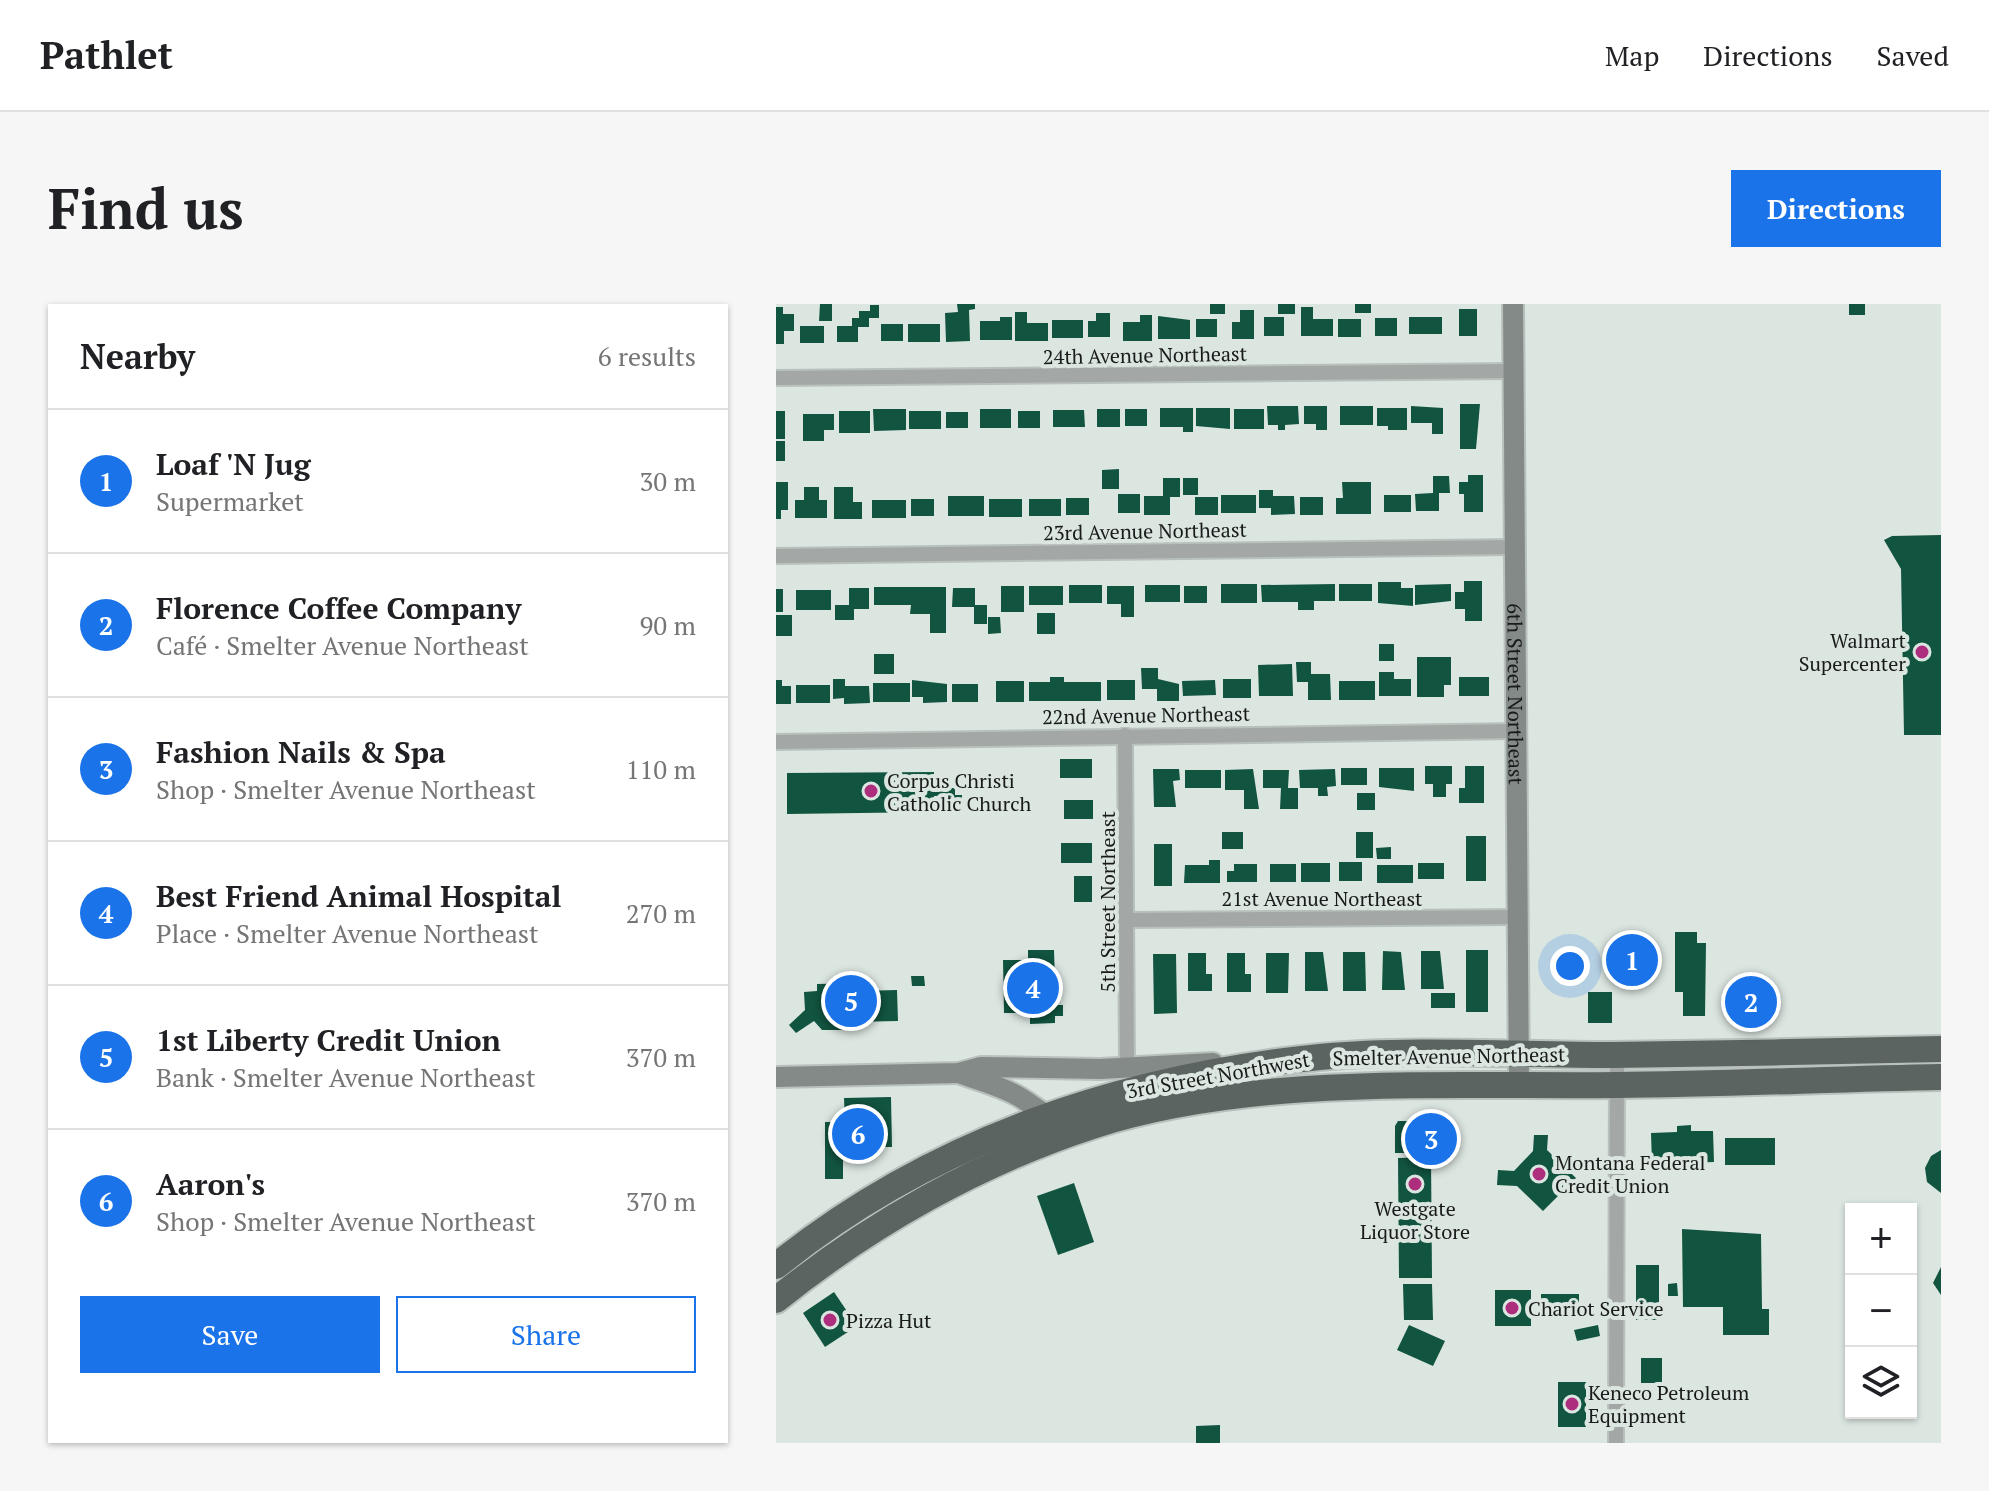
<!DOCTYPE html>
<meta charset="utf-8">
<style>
:root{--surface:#fff;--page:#f6f6f6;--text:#202124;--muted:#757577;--line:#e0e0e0;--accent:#1a73e8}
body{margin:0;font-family:"PT Serif",serif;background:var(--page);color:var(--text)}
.controls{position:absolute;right:24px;bottom:24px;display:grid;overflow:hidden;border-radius:0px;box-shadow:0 2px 6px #0004}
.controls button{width:72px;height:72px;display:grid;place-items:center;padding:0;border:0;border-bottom:2px solid var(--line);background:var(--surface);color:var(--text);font:40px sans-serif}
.you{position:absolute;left:794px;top:662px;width:28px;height:28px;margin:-20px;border:6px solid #fff;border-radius:50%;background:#1a73e8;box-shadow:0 0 0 12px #1a73e833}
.badge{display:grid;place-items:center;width:52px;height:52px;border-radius:50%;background:var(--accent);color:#fff;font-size:26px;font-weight:700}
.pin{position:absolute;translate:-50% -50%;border:4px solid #fff;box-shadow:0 2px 8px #0006}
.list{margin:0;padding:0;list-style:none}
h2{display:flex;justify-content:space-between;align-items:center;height:104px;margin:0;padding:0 32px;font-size:34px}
h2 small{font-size:26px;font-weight:400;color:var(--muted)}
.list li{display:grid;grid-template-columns:52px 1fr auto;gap:24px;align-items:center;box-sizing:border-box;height:144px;padding:0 32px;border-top:2px solid var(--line)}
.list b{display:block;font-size:30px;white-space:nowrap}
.list p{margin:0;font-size:26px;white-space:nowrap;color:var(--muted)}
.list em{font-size:26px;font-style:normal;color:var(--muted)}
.actions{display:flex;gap:16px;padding:24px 32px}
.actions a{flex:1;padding:18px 0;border:2px solid var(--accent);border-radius:0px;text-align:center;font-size:28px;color:var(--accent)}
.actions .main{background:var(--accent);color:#fff}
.icon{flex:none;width:44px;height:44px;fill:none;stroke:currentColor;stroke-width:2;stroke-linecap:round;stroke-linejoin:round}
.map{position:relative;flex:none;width:1165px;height:1139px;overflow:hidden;border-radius:0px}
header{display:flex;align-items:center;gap:48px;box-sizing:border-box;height:112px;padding:0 40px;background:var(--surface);border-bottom:2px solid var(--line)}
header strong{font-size:38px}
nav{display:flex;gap:44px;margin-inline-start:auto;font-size:28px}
.intro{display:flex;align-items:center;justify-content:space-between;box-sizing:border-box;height:192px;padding:0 48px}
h1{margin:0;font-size:56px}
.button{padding:20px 36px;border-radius:0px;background:var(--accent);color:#fff;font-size:28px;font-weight:700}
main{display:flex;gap:48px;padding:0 48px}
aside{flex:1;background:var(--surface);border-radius:0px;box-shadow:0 2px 6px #0004}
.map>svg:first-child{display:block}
</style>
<header>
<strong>Pathlet</strong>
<nav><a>Map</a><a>Directions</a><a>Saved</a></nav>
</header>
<div class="intro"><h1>Find us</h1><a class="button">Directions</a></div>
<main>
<aside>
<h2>Nearby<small>6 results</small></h2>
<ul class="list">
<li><span class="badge">1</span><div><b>Loaf 'N Jug</b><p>Supermarket</p></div><em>30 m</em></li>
<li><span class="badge">2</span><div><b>Florence Coffee Company</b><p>Café · Smelter Avenue Northeast</p></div><em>90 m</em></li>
<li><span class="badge">3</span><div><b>Fashion Nails &amp; Spa</b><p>Shop · Smelter Avenue Northeast</p></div><em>110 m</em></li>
<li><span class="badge">4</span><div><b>Best Friend Animal Hospital</b><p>Place · Smelter Avenue Northeast</p></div><em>270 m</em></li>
<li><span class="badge">5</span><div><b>1st Liberty Credit Union</b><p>Bank · Smelter Avenue Northeast</p></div><em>370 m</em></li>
<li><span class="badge">6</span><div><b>Aaron's</b><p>Shop · Smelter Avenue Northeast</p></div><em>370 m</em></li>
</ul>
<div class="actions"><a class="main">Save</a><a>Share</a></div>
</aside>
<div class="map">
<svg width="1165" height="1139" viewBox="0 0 1165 1139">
<rect width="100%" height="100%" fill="#dce6e1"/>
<g fill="#11543f">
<polygon points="44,0 56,0 56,17 43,17"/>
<polygon points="181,0 199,0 199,5 193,6 194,37 170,38 169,9 182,8"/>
<rect x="434" y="0" width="15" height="10"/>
<rect x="502" y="0" width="17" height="10"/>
<rect x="579" y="0" width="16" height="9"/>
<rect x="1073" y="0" width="16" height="11"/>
<polygon points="94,1 103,1 103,14 93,14 93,23 82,23 82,38 61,38 61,22 76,22 76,14 83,14 83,7 94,7"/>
<polygon points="0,3 7,3 7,10 18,10 18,27 8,27 8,40 0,40"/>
<polygon points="525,3 537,3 537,15 557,15 557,32 525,32"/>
<rect x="683" y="5" width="18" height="27"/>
<polygon points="464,6 478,6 478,35 456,35 456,18 464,18"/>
<polygon points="239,8 251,8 251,19 272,19 272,37 239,37"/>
<polygon points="320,9 334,9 334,33 312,33 312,17 320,17"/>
<polygon points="364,11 376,11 376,37 347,37 347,18 364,18"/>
<polygon points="382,12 414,16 414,35 382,35"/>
<polygon points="224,13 236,13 236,36 204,36 204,17 224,17"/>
<rect x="488" y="13" width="20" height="19"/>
<rect x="633" y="13" width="33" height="17"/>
<rect x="599" y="14" width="22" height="18"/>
<rect x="420" y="15" width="21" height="18"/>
<rect x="562" y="15" width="23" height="18"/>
<rect x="276" y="16" width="31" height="18"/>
<rect x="105" y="20" width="22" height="17"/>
<rect x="132" y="20" width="32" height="18"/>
<rect x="24" y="22" width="24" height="17"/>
<polygon points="684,100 704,100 700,145 684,145"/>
<polygon points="491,102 522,102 523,120 509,121 509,126 502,126 502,121 492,121"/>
<polygon points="528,102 551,102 551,126 540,126 540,120 528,120"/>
<rect x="564" y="102" width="33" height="19"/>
<polygon points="635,102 667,104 667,130 656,130 656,119 635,119"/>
<polygon points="384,104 417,104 417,128 407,128 407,123 384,123"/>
<polygon points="420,104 454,104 454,125 420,122"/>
<polygon points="601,104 631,104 631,126 612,126 612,122 601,122"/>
<polygon points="97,105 130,105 130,126 98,127"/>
<rect x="204" y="105" width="31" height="19"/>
<rect x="321" y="105" width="23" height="18"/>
<rect x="349" y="105" width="22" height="17"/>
<rect x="458" y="105" width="30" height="20"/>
<polygon points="277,106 308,106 309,123 277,123"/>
<rect x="0" y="107" width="9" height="28"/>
<rect x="63" y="107" width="31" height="22"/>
<rect x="133" y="107" width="32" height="18"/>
<rect x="242" y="107" width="22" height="17"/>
<rect x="170" y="108" width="22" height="16"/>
<polygon points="27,110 58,110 58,126 48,126 48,137 27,137"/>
<rect x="0" y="137" width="9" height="20"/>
<polygon points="343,165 343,185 326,185 326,166"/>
<polygon points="692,171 707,171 707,208 688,208 688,190 683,190 683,178 692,178"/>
<polygon points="657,172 673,172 674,189 663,189 663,207 640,207 639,190 657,189"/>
<polygon points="387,174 404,174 404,193 394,193 394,211 368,211 368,192 387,192"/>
<rect x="407" y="174" width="15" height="17"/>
<polygon points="0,178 12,178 12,206 5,206 5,215 0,215"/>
<polygon points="566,178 595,178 595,210 560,210 560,194 567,194"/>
<polygon points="28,183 43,183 43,196 51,196 51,214 19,214 19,196 28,196"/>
<polygon points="58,183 77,183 77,198 86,198 86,215 58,215"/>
<polygon points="483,186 497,186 497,192 518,192 519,210 495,211 495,204 483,204"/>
<rect x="342" y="190" width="22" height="19"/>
<rect x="445" y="191" width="35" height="18"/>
<rect x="608" y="191" width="27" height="17"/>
<rect x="172" y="192" width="36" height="20"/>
<rect x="419" y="193" width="23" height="18"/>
<rect x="524" y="193" width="23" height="18"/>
<rect x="290" y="194" width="23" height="17"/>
<rect x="135" y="195" width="23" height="17"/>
<rect x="213" y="195" width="33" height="18"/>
<rect x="253" y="195" width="32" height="17"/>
<rect x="96" y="196" width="34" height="18"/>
<polygon points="1165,231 1165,431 1128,431 1125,265 1108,236 1116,232"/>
<polygon points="688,277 706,277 706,317 689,317 689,305 679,305 679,288 688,288"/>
<polygon points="602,278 625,278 625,284 637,284 637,302 602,299"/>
<rect x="445" y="280" width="36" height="19"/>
<polygon points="559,280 559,297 538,297 538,306 522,306 522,298 486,298 485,281"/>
<rect x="563" y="280" width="33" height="17"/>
<polygon points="675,280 675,297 639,301 639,281"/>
<rect x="293" y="281" width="33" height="18"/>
<rect x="369" y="281" width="35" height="17"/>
<rect x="225" y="282" width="23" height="26"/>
<rect x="253" y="282" width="34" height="19"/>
<polygon points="331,282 358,282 358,313 345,313 345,300 331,300"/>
<rect x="408" y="282" width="23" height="17"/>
<polygon points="98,283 170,283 170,329 154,329 154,310 134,310 135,301 98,301"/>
<polygon points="73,284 93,284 93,305 78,305 78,316 59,316 59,301 73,301"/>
<polygon points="177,284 199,284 199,301 211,301 211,320 198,320 198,303 176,303"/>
<rect x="0" y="285" width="7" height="23"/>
<rect x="20" y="286" width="35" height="20"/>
<rect x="261" y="309" width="18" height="21"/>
<rect x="0" y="311" width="16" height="21"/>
<polygon points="212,313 224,313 225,329 212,330"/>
<rect x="603" y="340" width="15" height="17"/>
<rect x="98" y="350" width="20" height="20"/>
<polygon points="641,353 675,353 675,381 668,381 668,393 641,393"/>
<polygon points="520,358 535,358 535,370 554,370 555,396 532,396 532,378 521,378"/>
<polygon points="516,360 517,392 483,392 482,361"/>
<polygon points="365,364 382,364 382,375 403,380 403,397 381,397 381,385 366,385"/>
<polygon points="603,368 618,368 618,375 635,375 635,392 603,392"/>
<polygon points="274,373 288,373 288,378 325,378 325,397 253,397 253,378 274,378"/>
<rect x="683" y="373" width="30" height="19"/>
<polygon points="57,375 69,375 69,382 93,382 94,399 68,400 68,394 57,395"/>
<rect x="447" y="375" width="28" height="19"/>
<polygon points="0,376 6,376 6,382 15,382 15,400 0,400"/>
<polygon points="136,376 171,380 171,398 147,399 147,393 136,393"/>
<rect x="331" y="376" width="28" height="20"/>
<polygon points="439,376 440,391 407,392 406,377"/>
<rect x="220" y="377" width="28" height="21"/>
<rect x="563" y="377" width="36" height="19"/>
<rect x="97" y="379" width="37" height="19"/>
<rect x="176" y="380" width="26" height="18"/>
<rect x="20" y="381" width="34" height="18"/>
<rect x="284" y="455" width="32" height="19"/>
<polygon points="649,462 676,462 676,480 670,480 670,493 657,493 657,480 649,480"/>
<polygon points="689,462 708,462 708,499 683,499 683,484 689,484"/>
<rect x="565" y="464" width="26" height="17"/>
<polygon points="603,464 638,464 638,487 603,483"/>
<polygon points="377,465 403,465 404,476 397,477 400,503 378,503"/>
<polygon points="477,465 483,505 468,505 468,486 449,486 449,466"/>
<polygon points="559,465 560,482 551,483 552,492 542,492 542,484 524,484 523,466"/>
<rect x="409" y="466" width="36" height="18"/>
<polygon points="487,466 513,466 512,484 522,484 522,505 504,505 505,484 487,484"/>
<polygon points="158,468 158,484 179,484 179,491 186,491 186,507 164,507 164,492 158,492 158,508 11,510 11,469"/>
<rect x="581" y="489" width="18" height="17"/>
<rect x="288" y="496" width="29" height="19"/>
<rect x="446" y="528" width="21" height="17"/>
<rect x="580" y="528" width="17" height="26"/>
<rect x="690" y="532" width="20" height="45"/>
<rect x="285" y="539" width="31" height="20"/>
<rect x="378" y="540" width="18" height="42"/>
<polygon points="615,543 615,555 601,555 600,544"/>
<polygon points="433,556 444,556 444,579 408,579 409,561 433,561"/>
<rect x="563" y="558" width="23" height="19"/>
<rect x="525" y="559" width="29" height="19"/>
<rect x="642" y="559" width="26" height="16"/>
<polygon points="458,560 481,560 481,578 451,578 451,567 458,567"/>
<rect x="494" y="560" width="26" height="18"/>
<rect x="601" y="561" width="36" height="18"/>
<rect x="298" y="572" width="18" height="26"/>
<polygon points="899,628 921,628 921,639 930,639 929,712 907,712 907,688 899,688"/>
<rect x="846" y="642" width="35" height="29"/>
<polygon points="252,646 278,646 279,678 286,678 286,689 280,689 280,701 287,701 287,712 279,712 279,719 254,720 254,709 228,709 227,656 252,656"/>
<rect x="690" y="646" width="22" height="62"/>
<polygon points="607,647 625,648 629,686 606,686"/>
<polygon points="645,647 664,647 668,685 645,685"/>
<polygon points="529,648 547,648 552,687 529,687"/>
<polygon points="567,648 589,648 590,687 567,687"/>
<polygon points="412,649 430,649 430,670 436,670 436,687 412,687"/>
<polygon points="451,649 469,649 469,670 475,670 475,688 451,688"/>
<polygon points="490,649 513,649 512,689 490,689"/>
<polygon points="377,650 400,650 401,709 378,710"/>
<polygon points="135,672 148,672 149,682 136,682"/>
<polygon points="83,679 83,687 121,686 122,717 74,718 66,726 46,726 38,717 20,729 13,721 29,706 28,688 41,687 41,680"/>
<rect x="812" y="688" width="24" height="31"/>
<rect x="655" y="689" width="24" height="15"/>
<polygon points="115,793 116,843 67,843 67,875 49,875 49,818 69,818 68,794"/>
<polygon points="622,817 639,817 639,822 665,822 665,843 644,843 644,849 619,849 619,822"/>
<polygon points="915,821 915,827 937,827 938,858 876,860 875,829 901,828 901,822"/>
<polygon points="758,831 772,831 771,846 800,874 767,907 741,882 721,881 722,866 738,867 757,847"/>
<rect x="949" y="834" width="50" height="27"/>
<polygon points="1165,846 1165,889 1151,878 1149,864 1155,852"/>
<polygon points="655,853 656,974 623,974 622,854"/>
<polygon points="298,879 318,938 282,951 261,892"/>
<polygon points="906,925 985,930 986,1005 993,1005 993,1031 947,1031 947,1003 907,1003"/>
<rect x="860" y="961" width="23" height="55"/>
<polygon points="1165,963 1165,991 1157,979"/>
<polygon points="901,979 902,992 892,992 892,980"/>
<polygon points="627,980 656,980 657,1016 628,1016"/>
<rect x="719" y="986" width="36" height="36"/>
<polygon points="58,988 81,1022 49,1043 27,1009"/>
<rect x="765" y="990" width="38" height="20"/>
<polygon points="633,1021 669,1037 657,1062 621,1046"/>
<polygon points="822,1021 824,1032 801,1037 798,1026"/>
<rect x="865" y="1054" width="21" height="25"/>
<rect x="782" y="1078" width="28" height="45"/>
<polygon points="444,1121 444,1139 420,1139 420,1122"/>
</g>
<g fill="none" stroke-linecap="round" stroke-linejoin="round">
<g stroke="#b9c1bd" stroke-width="18">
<g id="street">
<polyline points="0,74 738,67"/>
<polyline points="0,252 739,243"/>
<polyline points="349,431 351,764"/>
<polyline points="0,438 740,427"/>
<polyline points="351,616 742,613"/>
<polyline points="840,1139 841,751"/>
</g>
</g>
<g stroke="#b9c1bd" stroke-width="24">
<g id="secondary">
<path id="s1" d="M737,0l6,782"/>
<path d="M183,769c18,7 38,12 55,21 17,8 27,22 45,24"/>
<polyline points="0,773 183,769 205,763 324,765 437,759"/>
</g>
</g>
<g stroke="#b9c1bd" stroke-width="30">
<g id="highway">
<path d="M0,962c156,-126 346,-189 544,-209 92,-9 198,-2 292,-2 110,-1 219,-4 329,-6"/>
<path d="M0,996c94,-76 204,-138 319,-175 160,-51 356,-38 522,-40 108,-1 216,-6 324,-8"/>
</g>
</g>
<use href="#street" stroke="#a3a8a6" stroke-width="14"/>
<use href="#secondary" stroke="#848a88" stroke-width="20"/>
<use href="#highway" stroke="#5b6460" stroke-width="26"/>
</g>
<g fill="#ac2e7d" stroke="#dce6e1" stroke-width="3">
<circle cx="1146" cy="348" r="8"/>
<circle cx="95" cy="487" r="8"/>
<circle cx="763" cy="870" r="8"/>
<circle cx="639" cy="880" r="8"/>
<circle cx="736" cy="1004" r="8"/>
<circle cx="54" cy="1016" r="8"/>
<circle cx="796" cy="1100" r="8"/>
</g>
<g text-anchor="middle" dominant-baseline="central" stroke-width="8" stroke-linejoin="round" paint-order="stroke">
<g font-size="20" fill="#181b1a" stroke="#dce6e1">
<text transform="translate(369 51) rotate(-1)">24th Avenue Northeast</text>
<text transform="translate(369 227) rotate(-1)">23rd Avenue Northeast</text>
<text stroke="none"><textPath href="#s1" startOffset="390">6th Street Northeast</textPath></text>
<text transform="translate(370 411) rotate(-1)">22nd Avenue Northeast</text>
<text x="546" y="594">21st Avenue Northeast</text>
<text transform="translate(331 598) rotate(-90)">5th Street Northeast</text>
<text transform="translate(673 752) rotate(-1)">Smelter Avenue Northeast</text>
<text transform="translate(442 771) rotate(-10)">3rd Street Northwest</text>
</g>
<g font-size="20" fill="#181b1a" stroke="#dce6e1" text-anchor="start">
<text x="1130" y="336" text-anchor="end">Walmart<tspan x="1130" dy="23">Supercenter</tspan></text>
<text x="111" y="476">Corpus Christi<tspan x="111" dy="23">Catholic Church</tspan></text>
<text x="779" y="858">Montana Federal<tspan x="779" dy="23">Credit Union</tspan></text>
<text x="639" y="904" text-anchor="middle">Westgate<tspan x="639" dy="23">Liquor Store</tspan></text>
<text x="752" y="1004">Chariot Service</text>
<text x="70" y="1016">Pizza Hut</text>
<text x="812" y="1088">Keneco Petroleum<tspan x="812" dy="23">Equipment</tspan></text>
</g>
</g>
</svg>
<div class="controls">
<button>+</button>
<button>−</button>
<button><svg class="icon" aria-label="layers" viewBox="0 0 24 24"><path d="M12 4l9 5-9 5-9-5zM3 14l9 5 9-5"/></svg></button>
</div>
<div class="you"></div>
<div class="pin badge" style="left:856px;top:656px">1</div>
<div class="pin badge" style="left:975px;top:698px">2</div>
<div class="pin badge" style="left:655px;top:835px">3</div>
<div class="pin badge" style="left:257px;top:684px">4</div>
<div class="pin badge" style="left:75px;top:697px">5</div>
<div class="pin badge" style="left:82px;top:830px">6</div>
</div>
</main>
